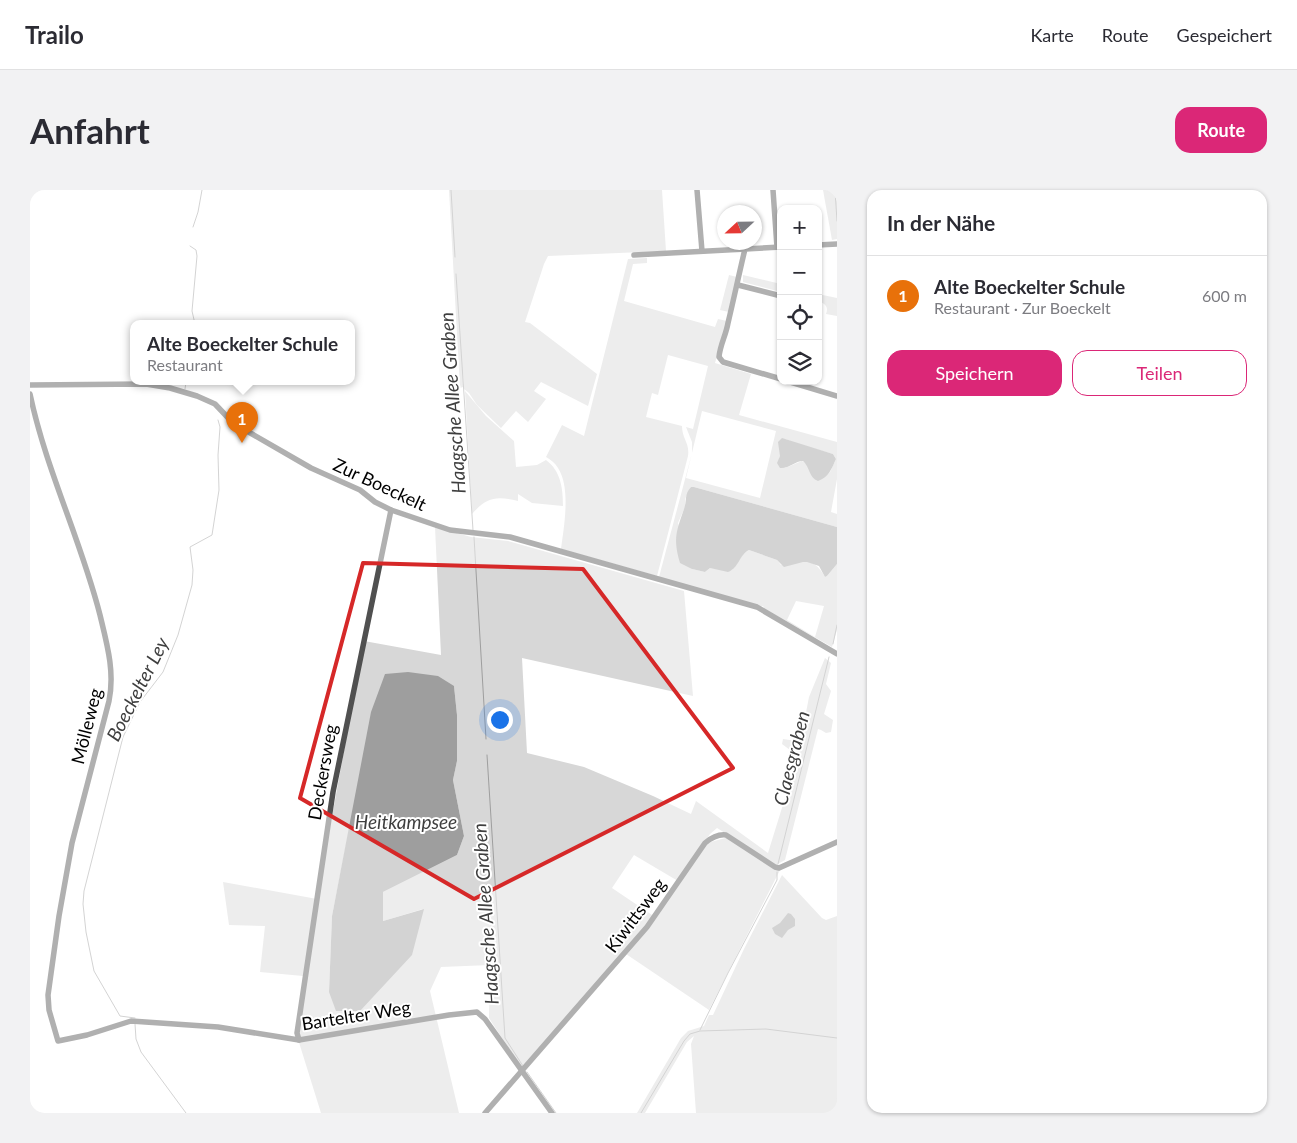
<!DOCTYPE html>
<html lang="de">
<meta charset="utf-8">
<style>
:root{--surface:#fff;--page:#f2f2f3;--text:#2b2b33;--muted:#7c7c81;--line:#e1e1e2;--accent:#db2777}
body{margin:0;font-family:Lato,sans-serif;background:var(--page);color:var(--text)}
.controls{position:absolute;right:15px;top:15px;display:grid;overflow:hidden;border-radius:10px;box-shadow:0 1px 4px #0004}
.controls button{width:45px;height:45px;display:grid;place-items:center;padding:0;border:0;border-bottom:1px solid var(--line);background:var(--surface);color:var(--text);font:25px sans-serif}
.compass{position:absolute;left:687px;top:15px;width:45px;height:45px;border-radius:50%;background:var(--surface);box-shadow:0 1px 4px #0004;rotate:248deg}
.you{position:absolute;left:469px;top:529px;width:18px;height:18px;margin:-12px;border:4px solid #fff;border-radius:50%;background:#1a73e8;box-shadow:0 0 0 8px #1a73e833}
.badge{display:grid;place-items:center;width:32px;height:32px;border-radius:50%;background:var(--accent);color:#fff;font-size:16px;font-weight:700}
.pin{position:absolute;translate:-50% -41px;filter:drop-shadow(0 1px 2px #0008)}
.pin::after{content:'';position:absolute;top:26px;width:18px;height:15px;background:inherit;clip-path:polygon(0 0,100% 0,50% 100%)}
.popup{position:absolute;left:100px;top:130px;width:225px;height:65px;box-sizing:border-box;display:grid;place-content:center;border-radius:10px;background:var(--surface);filter:drop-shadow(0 1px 4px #0005);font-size:16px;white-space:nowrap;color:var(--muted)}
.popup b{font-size:19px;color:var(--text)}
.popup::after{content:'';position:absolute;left:50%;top:100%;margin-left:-10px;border:10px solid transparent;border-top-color:var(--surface)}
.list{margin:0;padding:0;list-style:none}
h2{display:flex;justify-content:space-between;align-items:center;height:65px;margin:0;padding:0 20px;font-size:21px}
h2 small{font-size:16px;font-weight:400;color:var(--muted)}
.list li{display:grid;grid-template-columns:32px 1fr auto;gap:15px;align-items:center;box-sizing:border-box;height:80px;padding:0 20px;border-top:1px solid var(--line)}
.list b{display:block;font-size:19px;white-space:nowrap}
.list p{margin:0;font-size:16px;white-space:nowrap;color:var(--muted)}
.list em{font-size:16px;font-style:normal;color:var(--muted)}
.actions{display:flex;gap:10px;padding:15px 20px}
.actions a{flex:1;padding:11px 0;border:1px solid var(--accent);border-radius:15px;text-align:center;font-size:18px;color:var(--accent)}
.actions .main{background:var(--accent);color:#fff}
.icon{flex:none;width:28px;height:28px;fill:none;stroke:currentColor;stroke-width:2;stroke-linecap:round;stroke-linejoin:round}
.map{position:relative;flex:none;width:807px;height:923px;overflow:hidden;border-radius:15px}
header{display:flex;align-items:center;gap:30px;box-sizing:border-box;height:70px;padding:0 25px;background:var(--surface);border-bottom:1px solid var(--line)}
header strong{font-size:24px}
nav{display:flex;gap:28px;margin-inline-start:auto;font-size:18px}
.intro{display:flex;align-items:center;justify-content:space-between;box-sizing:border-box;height:120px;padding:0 30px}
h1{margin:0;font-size:35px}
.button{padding:12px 22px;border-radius:15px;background:var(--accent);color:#fff;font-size:18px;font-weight:700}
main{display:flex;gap:30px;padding:0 30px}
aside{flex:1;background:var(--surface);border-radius:15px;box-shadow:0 1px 4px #0004}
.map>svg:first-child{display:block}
</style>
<header>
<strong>Trailo</strong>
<nav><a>Karte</a><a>Route</a><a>Gespeichert</a></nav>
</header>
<div class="intro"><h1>Anfahrt</h1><a class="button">Route</a></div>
<main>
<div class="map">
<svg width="807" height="923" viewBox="0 0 807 923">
<rect width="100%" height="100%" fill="#fff"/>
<g fill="#d7d7d7" fill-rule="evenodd">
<polygon points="419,0 632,0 636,61 518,66 514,74 495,132 500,133 567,184 558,216 511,192 504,201 516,209 498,232 486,221 471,238 447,215 439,203 434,199 433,183 433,197 430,198"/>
<polygon points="793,0 807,0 807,49 802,50"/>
<path d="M617,68v5l-14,1 -9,37 91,26 3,-8 9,2 -12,42 36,11 -12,41 98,27v37l-6,33 6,2v13l-143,-40h-3l-6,12v8l-7,16 14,46 13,3 5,-4 22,2 11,-16 6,-4 28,10 4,5c21,-3 32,-10 44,12l2,-1 10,-12v66l-5,17 -67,-38 -2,-3 -3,1 -101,-30 33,-124v-11l-6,-15 7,2 15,-63 -40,-11 -10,40 -6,-2 -6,24 36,9c0,13 8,17 6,30l-31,120 -96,-27c3,-23 10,-61 -3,-81 -3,-5 -7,-8 -12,-11l16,-32 22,11 44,-177zM672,221l74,20 -16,67 -74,-20zM755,249l16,6 32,9 3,5 -6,13 -4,3 -24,-14 -17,7 -7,-5zM766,411l28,5 -9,31 -28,-17z"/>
<polygon points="699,85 707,87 699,122 690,120"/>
<polygon points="713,85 751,94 751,102 713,92"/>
<path d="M788,104l19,4v18l-11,-2c3,-7 -1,-11 -8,-13z"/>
<path d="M435,201l21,25 28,25 2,26 21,-2 9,-5c15,11 17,29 17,46l-31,-3 -14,-9v7c-22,-5 -31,-4 -46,13z"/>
<path d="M405,337l36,10 37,4 176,50 9,105 -171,-38 5,95 57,14 69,29 38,18 5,-13 72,52 30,-97 -16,-12 1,-5 13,2 2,-6 4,-2 7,-36 16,-39 6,5 -5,21 5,7 -7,23 9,6 -2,12 -5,1 -5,-3 -3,-1 -33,131 -9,5 -59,-37 -7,6 -32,47 -44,-26 -22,33 43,29 52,-74 22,-6 51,33 -71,140 -83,-56 -104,115 -33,-51 1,-53 -49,2 -11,24 29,122h-138l-24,-77 6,-60 -43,-4 5,-46 -36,-1 -6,-43 94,17 47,-258 77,14zM424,496l3,29v46l-4,19 11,56 -7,19 -74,37v29l40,-12 -94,83 3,-76 18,-91z"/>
<polygon points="752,685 792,728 796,730 807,726 807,923 666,923 661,854 664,846 657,852 615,923 607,923 651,848 658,841 674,836 679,825 683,825 714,759"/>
</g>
<g fill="#9e9e9e">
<path d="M752,248l51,16 3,5c-4,9 -7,18 -18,22 -9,-3 -8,-14 -15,-20 -8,0 -14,8 -23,7l-3,-5 3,-7 -2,-14z"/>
<path d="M661,297h3l143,40v37l-10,12 -2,1 -6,-11 -12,-4h-4l-19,5 -7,-7 -28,-10c-10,5 -10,18 -21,22l-18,-4 -5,4 -13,-3 -12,-6c-7,-24 -4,-31 4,-54 3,-8 0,-15 7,-22z"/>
<polygon points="378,482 408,486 424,496 427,525 427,571 423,590 434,646 427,665 353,702 353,731 394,719 382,765 330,821 306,821 299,802 302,726 341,522 355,484"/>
<polygon points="758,723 761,724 765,729 765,736 758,740 752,748 745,744 742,738 750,733"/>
</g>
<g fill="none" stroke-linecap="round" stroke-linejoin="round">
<g stroke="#9e9e9e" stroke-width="1">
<polyline points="421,0 425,67"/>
<polyline points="805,0 807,31"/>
<polyline points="163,37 168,22 172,0"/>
<polyline points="160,56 166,60 167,66 162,121 165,134"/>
<polyline points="426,84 443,340"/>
<polyline points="155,199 156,192"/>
<polyline points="444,347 456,549"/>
<polyline points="803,454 807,435"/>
<polyline points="457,565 475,848 493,876"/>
<polyline points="748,674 799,467"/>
<polyline points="105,828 90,826 64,781 56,742 53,714 54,701 93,547 110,512 133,482 148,445 162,395 163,380 160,357 182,345 189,300 188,265 190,237 188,230"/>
<polyline points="105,834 106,849 111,862 156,923"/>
<polyline points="670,840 698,783 747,690 747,682"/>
<polyline points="497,882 526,923"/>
<polyline points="611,923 654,851 660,844 670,841 736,839 807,848"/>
</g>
<g stroke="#505050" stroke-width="5.5">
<polyline points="667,0 672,61"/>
<polyline points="743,0 747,57"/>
<polyline points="788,55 807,54"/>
<path d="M715,59c-6,25 -11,49 -17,74 -2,12 -8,22 -9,34l4,5 58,17"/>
<polyline points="604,65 751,57"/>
<polyline points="708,95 751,106"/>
<polyline points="757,191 807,206"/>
<polyline points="0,195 116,194 140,198 167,206 185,214 203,233 281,278 330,300 345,312 361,320 420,340 480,347 727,417 807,464"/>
<path d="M0,204c16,76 51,146 70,221 7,29 15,57 9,86l-37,142 -13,73 -11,79 1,15 9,31 29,-6 44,-14 87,6 81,13 150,-25 28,-3 8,7 67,94"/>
<polyline points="269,850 267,843 303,602 361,320"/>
<path d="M455,923l162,-186 58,-84c6,-5 13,-9 21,-8l49,32 4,1 58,-26"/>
</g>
</g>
<path d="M0 0H807V923H0ZM333,373l220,6 150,199 -259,131 -174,-101z" fill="#fff" fill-opacity=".55" fill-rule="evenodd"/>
<path fill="none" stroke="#d62828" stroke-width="4" stroke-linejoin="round" d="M333,373l220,6 150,199 -259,131 -174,-101z"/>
<g text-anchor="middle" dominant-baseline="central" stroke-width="4" stroke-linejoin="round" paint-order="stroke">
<g font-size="18" fill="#000" stroke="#fff">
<text transform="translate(350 294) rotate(25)">Zur Boeckelt</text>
<text transform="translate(56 536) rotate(-76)">Mölleweg</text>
<text transform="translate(292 582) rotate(-80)">Deckersweg</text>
<text transform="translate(605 725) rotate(-53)">Kiwittsweg</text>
<text transform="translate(326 825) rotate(-9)">Bartelter Weg</text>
</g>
<g font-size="19" font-style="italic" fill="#3f3f3f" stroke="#fff">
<text transform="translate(422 213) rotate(-94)">Haagsche Allee Graben</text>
<text transform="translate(107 499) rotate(-63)">Boeckelter Ley</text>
<text transform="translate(761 568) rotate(-76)">Claesgraben</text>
<text x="376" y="631">Heitkampsee</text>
<text transform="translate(455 724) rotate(-94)">Haagsche Allee Graben</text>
</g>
</g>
</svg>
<div class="controls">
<button>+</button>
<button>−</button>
<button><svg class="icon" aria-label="locate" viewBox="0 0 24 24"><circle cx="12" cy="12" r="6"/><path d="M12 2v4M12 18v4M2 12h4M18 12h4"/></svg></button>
<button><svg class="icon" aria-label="layers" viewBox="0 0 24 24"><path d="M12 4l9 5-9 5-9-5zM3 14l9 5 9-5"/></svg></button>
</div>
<svg class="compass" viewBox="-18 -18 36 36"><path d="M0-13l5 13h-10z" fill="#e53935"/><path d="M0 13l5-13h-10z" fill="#7c7c81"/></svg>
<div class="you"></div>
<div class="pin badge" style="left:212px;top:253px;background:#e8710a">1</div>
<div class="popup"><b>Alte Boeckelter Schule</b>Restaurant</div>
</div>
<aside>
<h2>In der Nähe<small></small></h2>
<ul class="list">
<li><span class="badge" style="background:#e8710a">1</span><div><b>Alte Boeckelter Schule</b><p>Restaurant · Zur Boeckelt</p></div><em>600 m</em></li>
</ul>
<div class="actions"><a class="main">Speichern</a><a>Teilen</a></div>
</aside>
</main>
